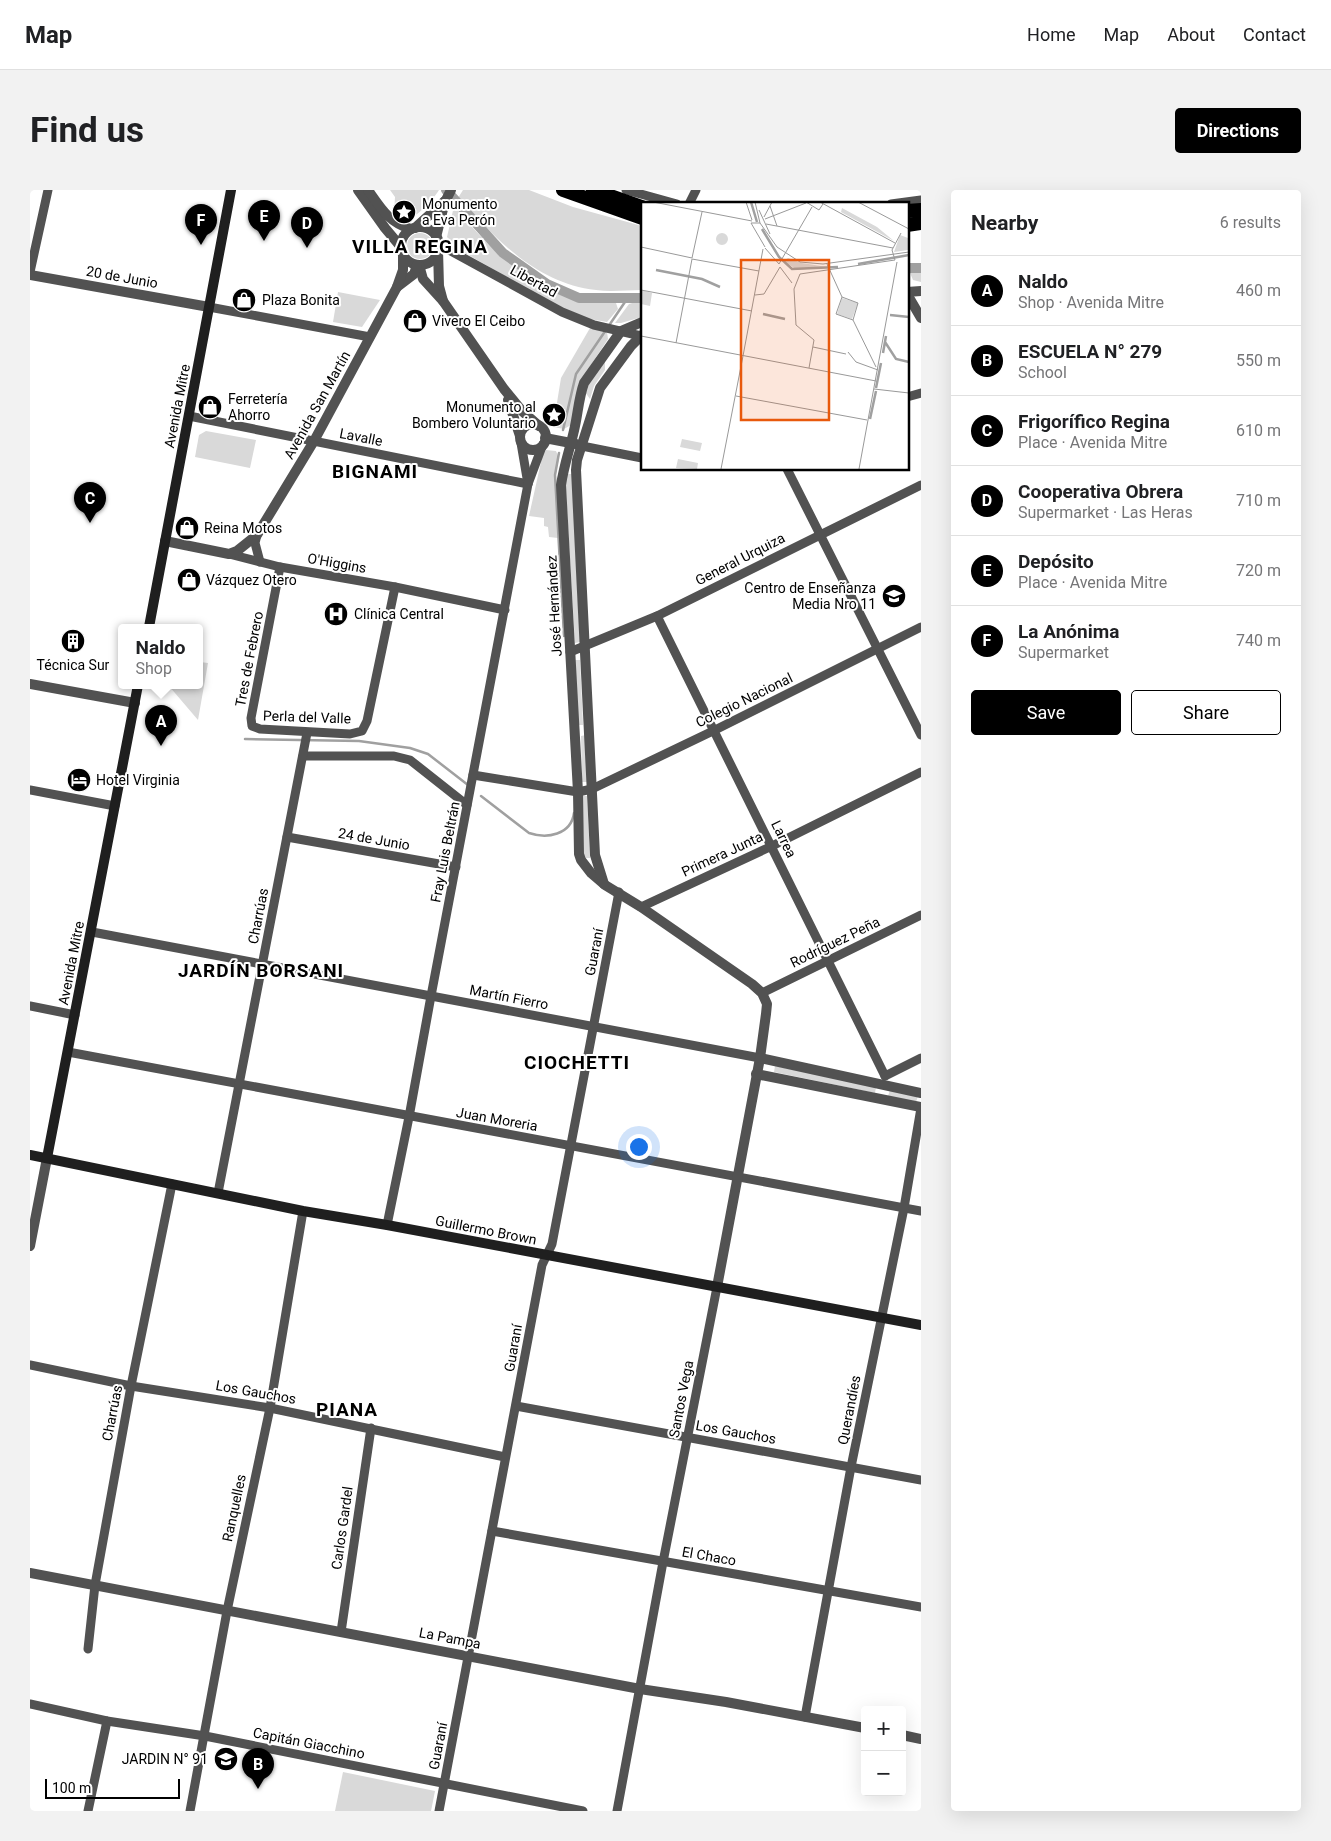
<!DOCTYPE html>
<meta charset="utf-8">
<style>
:root{--surface:#fff;--page:#f2f2f2;--text:#202124;--muted:#757577;--line:#e0e0e0;--accent:#000}
body{margin:0;font-family:Roboto,sans-serif;background:var(--page);color:var(--text)}
.controls{position:absolute;right:15px;bottom:15px;display:grid;overflow:hidden;border-radius:5px;box-shadow:0 5px 20px #0002}
.controls button{width:45px;height:45px;display:grid;place-items:center;padding:0;border:0;border-bottom:1px solid var(--line);background:var(--surface);color:var(--text);font:25px sans-serif}
.scale{position:absolute;left:15px;bottom:12px;width:135px;box-sizing:border-box;padding-left:5px;border:2px solid #000;border-top:0;font-size:14px;line-height:18px;white-space:nowrap;color:#000;-webkit-text-stroke:4px #fff;paint-order:stroke}
.you{position:absolute;left:608px;top:956px;width:18px;height:18px;margin:-12px;border:4px solid #fff;border-radius:50%;background:#1a73e8;box-shadow:0 0 0 8px #1a73e833}
.badge{display:grid;place-items:center;width:32px;height:32px;border-radius:50%;background:var(--accent);color:#fff;font-size:16px;font-weight:700}
.pin{position:absolute;translate:-50% -41px;filter:drop-shadow(0 1px 2px #0008)}
.pin::after{content:'';position:absolute;top:26px;width:18px;height:15px;background:inherit;clip-path:polygon(0 0,100% 0,50% 100%)}
.popup{position:absolute;left:88px;top:434px;width:85px;height:65px;box-sizing:border-box;display:grid;place-content:center;border-radius:5px;background:var(--surface);filter:drop-shadow(0 1px 4px #0005);font-size:16px;white-space:nowrap;color:var(--muted)}
.popup b{font-size:19px;color:var(--text)}
.popup::after{content:'';position:absolute;left:50%;top:100%;margin-left:-10px;border:10px solid transparent;border-top-color:var(--surface)}
.list{margin:0;padding:0;list-style:none}
h2{display:flex;justify-content:space-between;align-items:center;height:65px;margin:0;padding:0 20px;font-size:21px}
h2 small{font-size:16px;font-weight:400;color:var(--muted)}
.list li{display:grid;grid-template-columns:32px 1fr auto;gap:15px;align-items:center;box-sizing:border-box;height:70px;padding:0 20px;border-top:1px solid var(--line)}
.list b{display:block;font-size:19px;white-space:nowrap}
.list p{margin:0;font-size:16px;white-space:nowrap;color:var(--muted)}
.list em{font-size:16px;font-style:normal;color:var(--muted)}
.actions{display:flex;gap:10px;padding:15px 20px}
.actions a{flex:1;padding:11px 0;border:1px solid var(--accent);border-radius:5px;text-align:center;font-size:18px;color:var(--accent)}
.actions .main{background:var(--accent);color:#fff}
.map{position:relative;flex:none;width:891px;height:1621px;overflow:hidden;border-radius:5px}
header{display:flex;align-items:center;gap:30px;box-sizing:border-box;height:70px;padding:0 25px;background:var(--surface);border-bottom:1px solid var(--line)}
header strong{font-size:24px}
nav{display:flex;gap:28px;margin-inline-start:auto;font-size:18px}
.intro{display:flex;align-items:center;justify-content:space-between;box-sizing:border-box;height:120px;padding:0 30px}
h1{margin:0;font-size:35px}
.button{padding:12px 22px;border-radius:5px;background:var(--accent);color:#fff;font-size:18px;font-weight:700}
main{display:flex;gap:30px;padding:0 30px}
aside{flex:1;background:var(--surface);border-radius:5px;box-shadow:0 5px 20px #0002}
.map>svg:first-child{display:block}
</style>
<header>
<strong>Map</strong>
<nav><a>Home</a><a>Map</a><a>About</a><a>Contact</a></nav>
</header>
<div class="intro"><h1>Find us</h1><a class="button">Directions</a></div>
<main>
<div class="map">
<svg width="891" height="1621" viewBox="0 0 891 1621">
<rect width="100%" height="100%" fill="#fff"/>
<g fill="#d9d9d9">
<path d="M360,0h49c-8,13 -31,40 -45,23l1,-16z"/>
<path d="M433,0h66l44,17 69,19v64c-15,0 -31,2 -46,0 -61,-7 -99,-51 -138,-92z"/>
<path d="M424,16c35,43 82,88 139,96 8,1 16,1 23,1l2,6 -11,13 -23,-4 -25,-11 -101,-58 -11,-12z"/>
<circle cx="390" cy="56" r="13"/>
<polygon points="878,78 891,80 891,92 883,90"/>
<polygon points="308,102 350,110 332,137 303,132"/>
<polygon points="612,110 612,127 591,133 585,133 599,114"/>
<polygon points="560,138 577,142 578,149 551,190 541,235 534,239 523,237 531,188"/>
<polygon points="575,171 575,180 564,196 560,209 555,202 556,198"/>
<polygon points="176,241 226,250 220,278 165,267 169,245"/>
<polygon points="516,260 526,261 529,268 525,287 528,348 519,347 518,337 514,336 514,328 499,326 513,263"/>
<polygon points="535,284 542,284 550,452 545,453"/>
<polygon points="545,470 550,470 553,535 548,535"/>
<polygon points="170,472 178,473 168,530 139,496 131,495 170,495"/>
<polygon points="556,545 558,592 552,592 551,546"/>
<polygon points="552,606 557,606 560,668 554,668"/>
<polygon points="745,876 846,897 845,903 744,882"/>
<polygon points="860,900 888,906 886,912 858,906"/>
<polygon points="313,1582 405,1601 401,1621 305,1621"/>
</g>
<g fill="none" stroke-linecap="round" stroke-linejoin="round">
<g stroke="#a0a0a0" stroke-width="2.5">
<polyline points="533,240 546,184 597,109"/>
<polyline points="529,263 525,285 534,446"/>
<polyline points="215,549 329,551 380,558 398,564 438,595"/>
<path d="M451,606l48,37c18,6 42,2 45,-20"/>
</g>
<g stroke="#a0a0a0" stroke-width="10">
<polyline points="416,0 473,63 517,94 549,108 612,108"/>
<polyline points="877,78 891,78"/>
</g>
<g stroke="#525252" stroke-width="9">
<polyline points="596,0 647,14"/>
<polyline points="659,14 666,0"/>
<polyline points="861,14 891,10"/>
<polyline points="408,54 532,122 564,135 611,146"/>
<polyline points="0,82 18,0"/>
<polyline points="179,117 340,147"/>
<polyline points="877,207 891,203"/>
<polyline points="159,226 498,294"/>
<polyline points="491,253 498,294"/>
<polyline points="552,256 612,268"/>
<polyline points="757,279 891,545"/>
<polyline points="227,345 225,353 230,372"/>
<polyline points="199,364 250,377 365,397 475,420"/>
<polyline points="250,377 221,528 222,536 230,539 320,544 332,541 337,531 365,397"/>
<polyline points="627,426 855,886"/>
<polyline points="540,462 627,426 891,295"/>
<polyline points="273,566 364,566 380,570 437,615"/>
<polyline points="443,585 548,602 562,599 685,540 891,437"/>
<polyline points="0,600 85,616"/>
<polyline points="257,647 426,677"/>
<polyline points="611,717 742,656 891,582"/>
<polyline points="62,742 730,868"/>
<polyline points="732,803 891,725"/>
<polyline points="0,816 45,825"/>
<polyline points="38,862 891,1021"/>
<polyline points="855,886 891,868"/>
<polyline points="188,1003 277,543"/>
<polyline points="357,1035 379,927 401,806 498,294 513,254"/>
<polyline points="0,1175 101,1196 240,1218 475,1267"/>
<polyline points="486,1216 891,1290"/>
<polyline points="462,1341 891,1417"/>
<polyline points="311,1442 341,1238"/>
<polyline points="58,1459 65,1395 101,1196 142,994"/>
<polyline points="0,1514 77,1531 175,1546 553,1621"/>
<polyline points="775,1527 821,1277 874,1018 891,918"/>
<polyline points="58,1621 77,1531"/>
<polyline points="160,1621 197,1421 240,1218 273,1021"/>
<polyline points="409,1621 512,1075 522,1054 589,702"/>
<polyline points="587,1621 633,1372 687,1097"/>
</g>
<g stroke="#525252" stroke-width="10">
<polyline points="328,0 355,38 371,57"/>
<path d="M338,0c12,17 21,33 43,39"/>
<circle cx="390" cy="56" r="19"/>
<polyline points="385,38 416,10 421,0"/>
<polyline points="406,47 415,11"/>
<polyline points="408,60 409,96 413,111"/>
<polyline points="389,75 393,89 413,111 474,199 492,221 509,236"/>
<polyline points="0,85 179,117"/>
<polyline points="367,97 384,84 387,75"/>
<polyline points="877,102 891,101"/>
<polyline points="877,104 891,128"/>
<path d="M612,132l-21,9 -37,52c-5,14 -6,29 -9,43 -4,20 -11,38 -14,59l17,307 1,62 2,6 10,13 14,12 36,22 111,77 10,9 5,11 -1,10 -6,44 -43,229"/>
<polyline points="478,210 490,246"/>
<circle cx="503" cy="247" r="13"/>
<polyline points="515,248 546,254"/>
<polyline points="135,351 199,364 207,361 227,345 284,251 367,97 373,80 373,65"/>
<polyline points="0,494 105,513"/>
<polyline points="574,694 565,665 546,280 547,270 570,198 601,156 612,145"/>
<polyline points="730,868 891,903"/>
<polyline points="726,884 891,917"/>
<polyline points="0,1056 17,968"/>
<polyline points="0,1383 610,1499 696,1512 835,1538"/>
<polyline points="872,1545 891,1549"/>
</g>
<g stroke="#1f1f1f" stroke-width="10">
<polyline points="119,437 201,0"/>
<polyline points="0,965 273,1021 357,1035 891,1135"/>
<polyline points="17,968 108,495"/>
</g>
<g stroke="#000" stroke-width="14">
<polyline points="533,0 612,28"/>
<polyline points="563,0 612,17"/>
<polyline points="877,21 891,20"/>
<polyline points="877,35 891,33"/>
</g>
</g>
<defs>
<g id="sight-disc" transform="scale(1.25)"><circle r="9.5" fill="#000" stroke="#fff"/><path d="M0-6L1.8-2.2L6-1.7L2.9 1.2L3.7 5.4L0 3.3L-3.7 5.4L-2.9 1.2L-6-1.7L-1.8-2.2Z" fill="#fff"/></g>
<g id="shop-disc" transform="scale(1.25)"><circle r="9.5" fill="#000" stroke="#fff"/><path d="M-5-2.5h2.3a2.7 3.5 0 0 1 5.4 0H5L5.5 6h-11ZM-1.5-2.5h3a1.5 2.3 0 0 0-3 0Z" fill="#fff"/></g>
<g id="school-disc" transform="scale(1.25)"><circle r="9.5" fill="#000" stroke="#fff"/><path d="M0-5L7-2L0 1L-7-2ZM-4 1L0 2.5L4 1V4Q0 6-4 4Z" fill="#fff"/></g>
<g id="hospital-disc" transform="scale(1.25)"><circle r="9.5" fill="#000" stroke="#fff"/><path d="M-5-5h3v3.5h4V-5h3V5h-3V1.5h-4V5h-3Z" fill="#fff"/></g>
<g id="building-disc" transform="scale(1.25)"><circle r="9.5" fill="#000" stroke="#fff"/><path d="M-4-6H4V6H1V3H-1V6H-4ZM-2.5-4.3h1.7v1.8h-1.7ZM.8-4.3h1.7v1.8H.8ZM-2.5-1h1.7V.8h-1.7ZM.8-1h1.7V.8H.8Z" fill="#fff"/></g>
<g id="hotel-disc" transform="scale(1.25)"><circle r="9.5" fill="#000" stroke="#fff"/><path d="M-6-4.5h1.5V1H6V5H4.5V3h-9V5H-6ZM-4 0a1.8 1.8 0 1 1 3.6 0ZM.5 0V-2.5h3Q6-2.5 6 0Z" fill="#fff"/></g>
</defs>
<g fill-rule="evenodd">
<use href="#sight-disc" x="374" y="22"/>
<use href="#shop-disc" x="214" y="110"/>
<use href="#shop-disc" x="385" y="131"/>
<use href="#shop-disc" x="180" y="217"/>
<use href="#sight-disc" x="524" y="225"/>
<use href="#shop-disc" x="157" y="338"/>
<use href="#shop-disc" x="159" y="390"/>
<use href="#school-disc" x="864" y="406"/>
<use href="#hospital-disc" x="306" y="424"/>
<use href="#building-disc" x="43" y="451"/>
<use href="#hotel-disc" x="49" y="590"/>
<use href="#school-disc" x="196" y="1569"/>
</g>
<g text-anchor="middle" dominant-baseline="central" stroke-width="4" stroke-linejoin="round" paint-order="stroke">
<g font-size="14" fill="#000" stroke="#fff" text-anchor="start">
<text x="392" y="14">Monumento<tspan x="392" dy="16">a Eva Perón</tspan></text>
<text x="232" y="110">Plaza Bonita</text>
<text x="402" y="131">Vivero El Ceibo</text>
<text x="198" y="209">Ferretería<tspan x="198" dy="16">Ahorro</tspan></text>
<text x="506" y="217" text-anchor="end">Monumento al<tspan x="506" dy="16">Bombero Voluntario</tspan></text>
<text x="174" y="338">Reina Motos</text>
<text x="176" y="390">Vázquez Otero</text>
<text x="846" y="398" text-anchor="end">Centro de Enseñanza<tspan x="846" dy="16">Media Nro 11</tspan></text>
<text x="324" y="424">Clínica Central</text>
<text x="43" y="475" text-anchor="middle">Técnica Sur</text>
<text x="66" y="590">Hotel Virginia</text>
<text x="178" y="1569" text-anchor="end">JARDIN N° 91</text>
</g>
<g font-size="14" fill="#000" stroke="#fff">
<text transform="translate(92 87) rotate(10)">20 de Junio</text>
<text transform="translate(504 91) rotate(29)">Libertad</text>
<text transform="translate(287 215) rotate(-61)">Avenida San Martín</text>
<text transform="translate(147 216) rotate(-79)">Avenida Mitre</text>
<text transform="translate(331 247) rotate(11)">Lavalle</text>
<text transform="translate(710 369) rotate(-27)">General Urquiza</text>
<text transform="translate(307 373) rotate(10)">O'Higgins</text>
<text transform="translate(524 416) rotate(-93)">José Hernández</text>
<text transform="translate(219 469) rotate(-79)">Tres de Febrero</text>
<text transform="translate(714 510) rotate(-26)">Colegio Nacional</text>
<text transform="translate(277 527) rotate(2)">Perla del Valle</text>
<text transform="translate(344 649) rotate(10)">24 de Junio</text>
<text transform="translate(754 649) rotate(64)">Larrea</text>
<text transform="translate(415 662) rotate(-79)">Fray Luis Beltrán</text>
<text transform="translate(692 664) rotate(-25)">Primera Junta</text>
<text transform="translate(228 726) rotate(-79)">Charrúas</text>
<text transform="translate(805 752) rotate(-26)">Rodríguez Peña</text>
<text transform="translate(564 762) rotate(-79)">Guaraní</text>
<text transform="translate(41 773) rotate(-79)">Avenida Mitre</text>
<text transform="translate(479 807) rotate(11)">Martín Fierro</text>
<text transform="translate(467 929) rotate(10)">Juan Moreria</text>
<text transform="translate(456 1040) rotate(11)">Guillermo Brown</text>
<text transform="translate(483 1158) rotate(-80)">Guaraní</text>
<text transform="translate(226 1202) rotate(10)">Los Gauchos</text>
<text transform="translate(651 1209) rotate(-79)">Santos Vega</text>
<text transform="translate(819 1220) rotate(-79)">Querandíes</text>
<text transform="translate(82 1223) rotate(-79)">Charrúas</text>
<text transform="translate(706 1242) rotate(10)">Los Gauchos</text>
<text transform="translate(204 1318) rotate(-78)">Ranquelles</text>
<text transform="translate(312 1338) rotate(-82)">Carlos Gardel</text>
<text transform="translate(679 1366) rotate(10)">El Chaco</text>
<text transform="translate(420 1448) rotate(11)">La Pampa</text>
<text transform="translate(279 1553) rotate(11)">Capitán Giacchino</text>
<text transform="translate(408 1556) rotate(-79)">Guaraní</text>
</g>
<g font-size="19" font-weight="bold" letter-spacing="1" fill="#000" stroke="#fff">
<text x="390" y="56">VILLA REGINA</text>
<text x="345" y="281">BIGNAMI</text>
<text x="231" y="780">JARDÍN BORSANI</text>
<text x="547" y="872">CIOCHETTI</text>
<text x="317" y="1219">PIANA</text>
</g>
</g>
<g transform="translate(611 12)">
<rect width="268" height="268" fill="#fff"/>
<path d="M201,6l35,19 17,14 -53,-29zM75 37a6 6 0 1 1 12 0a6 6 0 1 1-12 0ZM259,33l8,3v12l-14,2zM147,56l14,5 25,4 -30,3 -13,-9zM0,88l11,3 -2,13 -9,-2zM201,96l16,5 -6,16 -15,-5zM41,237l20,4 -2,8 -20,-4zM37,257l20,4 -1,6 -21,-1z" fill="#d9d9d9"/>
<path fill="none" stroke="#a0a0a0" stroke-width="2.5" d="M110,0l6,20M121,27l17,28 13,12 46,-2M217,62l51,-9M15,68l46,9 18,8M122,112l22,5M249,113l19,2M244,140l11,17 13,3M242,151l3,-17M235,186l5,-25M229,217l6,-28"/>
<path fill="none" stroke="#999" stroke-width="1" d="M12,0l99,19M105,0l6,18M114,0l5,21 17,24 23,15 23,2 86,-12M165,0l13,8 4,-6M179,0l75,41M217,0l51,27M129,4l7,20M118,8l11,24M123,15l8,-15M124,17l41,-16M119,21h-9l14,24M125,22l127,24M0,45l51,11M124,46l14,16M51,56l10,-46M51,57l67,12M254,58l-3,-10 9,-17M138,62l33,-57M186,62l15,33M139,65l12,16M0,88l111,21M114,93l9,-1 16,-27M212,118l5,-17 -16,-6 -6,17 17,6 23,47M0,134l235,45M35,141l16,-84M172,145l33,7M207,150l8,10 22,8M102,154l20,-107M168,166l5,-28 -18,-15 -2,-36 6,-15 95,-14M233,187l35,4M95,194l131,24M80,267l22,-113M218,267l38,-207"/>
<path fill="#e8590c" fill-opacity="0.15" stroke="#e8590c" stroke-width="2.5" d="M100,58h88v160h-88z"/>
<rect width="268" height="268" fill="none" stroke="#000" stroke-width="2.5"/>
</g>
</svg>
<div class="controls">
<button>+</button>
<button>−</button>
</div>
<div class="scale">100 m</div>
<div class="you"></div>
<div class="pin badge" style="left:131px;top:556px">A</div>
<div class="popup"><b>Naldo</b>Shop</div>
<div class="pin badge" style="left:228px;top:1599px">B</div>
<div class="pin badge" style="left:60px;top:333px">C</div>
<div class="pin badge" style="left:277px;top:58px">D</div>
<div class="pin badge" style="left:234px;top:51px">E</div>
<div class="pin badge" style="left:171px;top:55px">F</div>
</div>
<aside>
<h2>Nearby<small>6 results</small></h2>
<ul class="list">
<li><span class="badge">A</span><div><b>Naldo</b><p>Shop · Avenida Mitre</p></div><em>460 m</em></li>
<li><span class="badge">B</span><div><b>ESCUELA N° 279</b><p>School</p></div><em>550 m</em></li>
<li><span class="badge">C</span><div><b>Frigorífico Regina</b><p>Place · Avenida Mitre</p></div><em>610 m</em></li>
<li><span class="badge">D</span><div><b>Cooperativa Obrera</b><p>Supermarket · Las Heras</p></div><em>710 m</em></li>
<li><span class="badge">E</span><div><b>Depósito</b><p>Place · Avenida Mitre</p></div><em>720 m</em></li>
<li><span class="badge">F</span><div><b>La Anónima</b><p>Supermarket</p></div><em>740 m</em></li>
</ul>
<div class="actions"><a class="main">Save</a><a>Share</a></div>
</aside>
</main>
